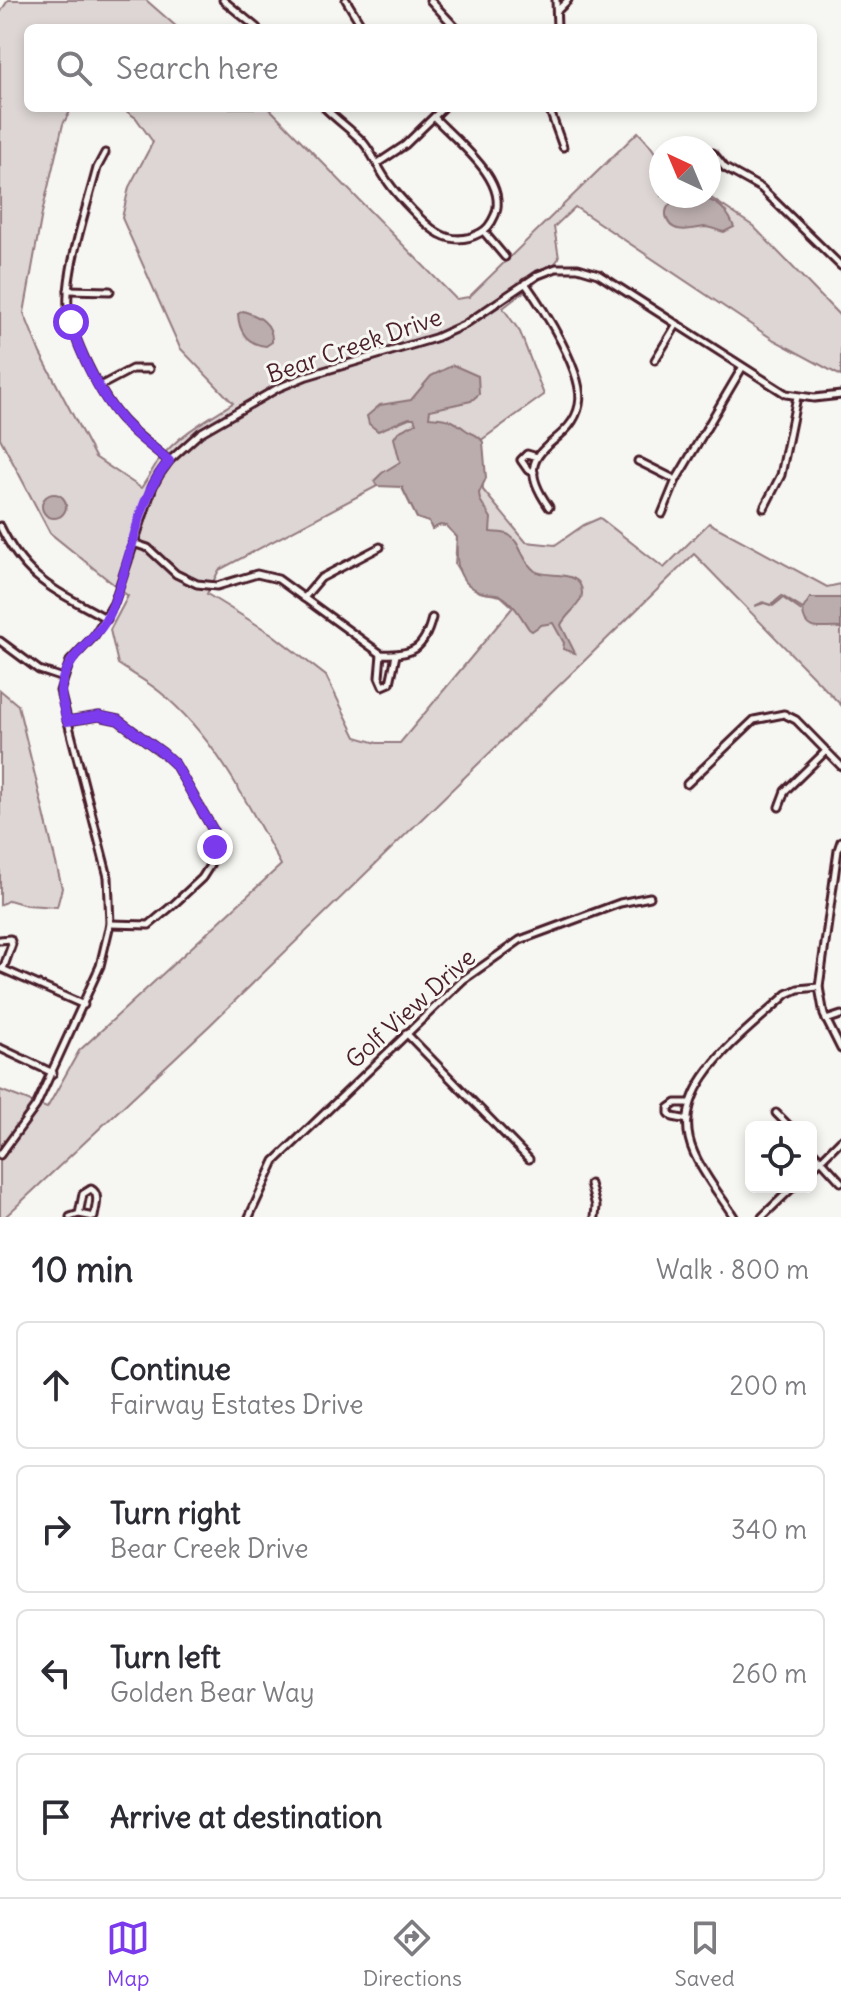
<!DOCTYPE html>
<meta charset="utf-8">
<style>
:root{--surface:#fff;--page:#f2f2f3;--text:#2b2b33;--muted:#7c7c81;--line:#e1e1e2;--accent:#7c3aed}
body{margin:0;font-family:Delius,sans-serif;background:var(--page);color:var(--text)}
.controls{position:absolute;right:24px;bottom:24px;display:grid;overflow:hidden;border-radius:12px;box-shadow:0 4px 12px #0003}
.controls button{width:72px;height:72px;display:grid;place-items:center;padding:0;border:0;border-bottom:2px solid var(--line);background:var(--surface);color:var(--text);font:40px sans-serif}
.compass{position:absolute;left:649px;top:136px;width:72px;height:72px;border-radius:50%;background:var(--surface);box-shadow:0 4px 12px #0003;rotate:316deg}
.stop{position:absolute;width:24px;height:24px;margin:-18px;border:6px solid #7c3aed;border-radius:50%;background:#fff}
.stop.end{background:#7c3aed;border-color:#fff;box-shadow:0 2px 8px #0008}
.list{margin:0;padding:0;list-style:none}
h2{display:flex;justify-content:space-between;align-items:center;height:104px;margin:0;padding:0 32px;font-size:34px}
h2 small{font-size:26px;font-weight:400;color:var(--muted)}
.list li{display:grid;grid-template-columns:52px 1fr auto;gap:24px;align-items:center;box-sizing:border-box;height:128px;margin:0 16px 16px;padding:0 16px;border:2px solid var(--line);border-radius:12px}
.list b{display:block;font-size:30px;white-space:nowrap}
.list p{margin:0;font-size:26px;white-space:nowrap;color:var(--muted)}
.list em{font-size:26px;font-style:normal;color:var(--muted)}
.icon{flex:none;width:44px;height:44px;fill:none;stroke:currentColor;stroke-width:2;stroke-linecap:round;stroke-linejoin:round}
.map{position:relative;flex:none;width:841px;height:1217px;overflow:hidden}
.search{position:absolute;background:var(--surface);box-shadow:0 4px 12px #0003;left:24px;right:24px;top:24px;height:88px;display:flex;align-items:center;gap:20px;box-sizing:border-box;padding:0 28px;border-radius:12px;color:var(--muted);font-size:30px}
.sheet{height:680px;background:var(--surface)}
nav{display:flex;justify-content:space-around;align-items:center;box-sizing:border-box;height:112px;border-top:2px solid var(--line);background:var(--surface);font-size:22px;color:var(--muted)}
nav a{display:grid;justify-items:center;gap:4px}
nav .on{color:var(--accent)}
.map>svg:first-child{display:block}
</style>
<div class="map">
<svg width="841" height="1217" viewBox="0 0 841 1217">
<rect width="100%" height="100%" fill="#f6f6f2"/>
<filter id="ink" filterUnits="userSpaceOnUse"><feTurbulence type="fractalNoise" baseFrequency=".0125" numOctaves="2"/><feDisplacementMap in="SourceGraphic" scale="16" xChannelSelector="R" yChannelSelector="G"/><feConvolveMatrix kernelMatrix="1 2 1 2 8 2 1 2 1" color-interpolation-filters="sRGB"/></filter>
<g filter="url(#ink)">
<g fill="#ddd6d5" stroke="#947a80" stroke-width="2" fill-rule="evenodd">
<path d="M8,0h138l32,28h-150v80h44l-9,16 -21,89 -18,100 16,40 55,104 46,31c6,-8 11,-18 17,-27 19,-25 49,-42 75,-58l-53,-55 -58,-130 7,-31 24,-45 -17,-24 -14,-10h147l187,191 13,-2 169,-165c25,26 23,29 23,64h47l45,30 88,91v59l-67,-36 -199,-133 -21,20 5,31c-15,21 -36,34 -56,50l17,24 24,63 -64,46 3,49 43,52 29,3 29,-20 16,-7 64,50 45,-45 118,64 14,-3v121l-147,-151 -485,472 -204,191h-5v-127l47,18 32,-57 202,-186c-33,-61 -66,-128 -121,-173 -13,-11 -29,-19 -42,-28l-8,-34 18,-34 -78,-63 -50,-95v-425zM398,485l4,3 15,30 12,4 3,7 8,-4 6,1 11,11 -2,27 11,18 14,10 21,4 12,11 -113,136h-23l-21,-6 -30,-61 -54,-42 -65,-40 12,-24 158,-84z"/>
<polygon points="0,690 18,705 62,888 57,907 26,905 9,900 0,905"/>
</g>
<g fill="#bbadae" stroke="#8e747a" stroke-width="2">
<path d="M682,196c25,0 43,6 52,31l-10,5c-6,-1 -13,-5 -19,-5 -13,2 -36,9 -39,-12 -1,-10 9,-15 16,-19z"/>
<path d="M243,311c16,5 30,12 29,31l-6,4c-18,-2 -27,-13 -28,-32z"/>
<path d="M453,365l25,11 1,18 -8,7 -41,9 -1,7c20,2 21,1 37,13 7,5 12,4 17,12l3,36 -7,15 1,7 11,18 -1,14c6,1 13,0 19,3 12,7 13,27 26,36 13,8 47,-3 47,22 0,12 -16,21 -21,32l14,28 -12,-4 1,-6 -11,-20 -12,2 -9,6 -3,-2c-8,-12 -15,-26 -29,-34 -7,-3 -13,0 -19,-3 -26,-10 -25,-32 -24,-55l-10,-11 -7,-1 -8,4 -3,-7 -12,-4 -15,-31 -25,-1 -3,-5 8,-8 18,-11 -6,-24 4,-6 18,-9 -2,-5h-5l-31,13 -9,-7 -2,-8 13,-11 31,-5 20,-24z"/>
<circle cx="54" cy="506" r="12"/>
<path d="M782,596l21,13 7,-11h31v30c-17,-2 -36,7 -38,-16l-20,-14 -10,8 -9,-3 -9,3 8,-4 8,3z"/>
</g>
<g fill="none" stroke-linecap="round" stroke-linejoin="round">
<g stroke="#4a1f2b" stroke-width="11">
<g id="minor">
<polyline points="223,0 257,28"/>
<polyline points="346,0 363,28"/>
<polyline points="430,0 456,28"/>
<polyline points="556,0 557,28"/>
<polyline points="559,9 568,0"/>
<path d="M325,108c12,12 25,21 37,33 11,12 16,28 26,41 9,13 38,45 52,52 13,7 27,6 40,-1 7,-3 12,-11 15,-18 14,-35 -39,-74 -61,-98"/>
<polyline points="549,108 563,147"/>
<path d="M105,153l-8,15c-9,35 -32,104 -29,138 3,32 33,91 55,115 14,15 31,27 46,40"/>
<polyline points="713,153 725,168 761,188 841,266"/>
<polyline points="378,163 405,145 443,108"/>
<polyline points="484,232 505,257"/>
<path d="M525,283c18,25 61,92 54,122 -9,45 -75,39 -30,102"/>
<polyline points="68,290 110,291"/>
<polyline points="655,360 677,324"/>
<polyline points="100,386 132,369 149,369"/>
<polyline points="638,461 676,480"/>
<polyline points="534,472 528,470 521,460 527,454 537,457"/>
<polyline points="764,508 781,475 797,397"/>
<polyline points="662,514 676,480 742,368"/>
<path d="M0,526c27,56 56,64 107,93"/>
<path d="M133,543l15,5 28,26 21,10 20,2 40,-12 21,5 103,75c32,2 43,-5 51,-36"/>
<polyline points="304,598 321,578 380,547"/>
<polyline points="0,641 39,670 63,678"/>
<polyline points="381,654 379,677 383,686 390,683 396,655"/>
<polyline points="67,721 99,716 118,720 163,753 175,764 213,830 214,856 209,867 202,878 173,905 149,925 110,924"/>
<polyline points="687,784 754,720 784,714 796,720 841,766"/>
<polyline points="779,807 785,791 826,751"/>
<polyline points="841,841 838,850 819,987 824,1015 841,1049"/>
<polyline points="0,940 10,939 12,944 3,969"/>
<polyline points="0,968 84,1005"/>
<polyline points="826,1020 841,1015"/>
<polyline points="406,1033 529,1159"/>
<polyline points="0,1048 53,1073"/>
<polyline points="776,1113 790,1127"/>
<polyline points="688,1120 673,1117 669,1113 669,1108 676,1103 690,1103"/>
<polyline points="811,1149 841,1182"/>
<polyline points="0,1155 36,1106 100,966 110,924 108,877 60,691 70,661 94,636 114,603 153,486 159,475 169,461 200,433 278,388 307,376 435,338 464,325 538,275 556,268 578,268 598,274 786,394 814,398 841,395"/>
<polyline points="811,1170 841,1140"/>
<polyline points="590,1184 596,1206 595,1217"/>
<path d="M70,1217l9,-3 15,3c1,-9 7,-23 -3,-28l-8,5 -4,20"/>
<polyline points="249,1217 275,1161 463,980 520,940 620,903 650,897"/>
<path d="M734,1217c-13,-21 -30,-41 -40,-64 -30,-66 51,-119 93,-159l11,-5 21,-2"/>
<polyline points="762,1217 793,1187"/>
</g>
</g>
<use href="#minor" stroke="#f6f6f2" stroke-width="5"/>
</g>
</g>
<g fill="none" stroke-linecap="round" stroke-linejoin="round" filter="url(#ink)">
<path stroke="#7c3aed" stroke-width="10" d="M71,322c8,30 30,75 51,98 14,16 32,28 47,41 -35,40 -37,106 -60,154 -12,24 -38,37 -46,64 -5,14 1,28 4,42l32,-5 19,4 45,33 12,11 38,66 2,17"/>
</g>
<g text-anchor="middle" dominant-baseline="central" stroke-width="6" stroke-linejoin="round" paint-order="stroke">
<g font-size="24" fill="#4a1f2b" stroke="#f6f6f2">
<text transform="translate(354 345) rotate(-19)">Bear Creek Drive</text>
<text transform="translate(410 1008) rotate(-42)">Golf View Drive</text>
</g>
</g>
</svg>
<div class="controls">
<button><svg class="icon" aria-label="locate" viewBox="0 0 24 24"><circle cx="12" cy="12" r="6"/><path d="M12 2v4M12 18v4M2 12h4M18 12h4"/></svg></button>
</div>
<svg class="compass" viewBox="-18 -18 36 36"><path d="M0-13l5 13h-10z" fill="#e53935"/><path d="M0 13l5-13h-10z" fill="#7c7c81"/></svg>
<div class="stop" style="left:71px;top:322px"></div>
<div class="stop end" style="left:215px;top:847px"></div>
<div class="search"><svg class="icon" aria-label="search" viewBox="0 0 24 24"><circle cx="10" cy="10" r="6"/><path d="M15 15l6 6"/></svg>Search here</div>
</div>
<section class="sheet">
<h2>10 min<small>Walk · 800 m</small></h2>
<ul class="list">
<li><svg class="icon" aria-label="ahead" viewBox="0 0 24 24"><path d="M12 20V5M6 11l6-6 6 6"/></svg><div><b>Continue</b><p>Fairway Estates Drive</p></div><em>200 m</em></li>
<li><svg class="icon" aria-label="right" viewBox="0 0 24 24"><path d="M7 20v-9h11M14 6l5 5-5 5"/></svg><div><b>Turn right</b><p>Bear Creek Drive</p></div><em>340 m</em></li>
<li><svg class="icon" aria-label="left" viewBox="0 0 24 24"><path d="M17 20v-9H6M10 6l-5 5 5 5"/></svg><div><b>Turn left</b><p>Golden Bear Way</p></div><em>260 m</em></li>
<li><svg class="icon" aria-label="arrive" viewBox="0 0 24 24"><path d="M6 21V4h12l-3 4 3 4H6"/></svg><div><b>Arrive at destination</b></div></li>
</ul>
</section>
<nav>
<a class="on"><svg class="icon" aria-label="map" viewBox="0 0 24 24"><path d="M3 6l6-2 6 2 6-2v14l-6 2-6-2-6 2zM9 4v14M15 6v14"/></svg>Map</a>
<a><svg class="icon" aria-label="directions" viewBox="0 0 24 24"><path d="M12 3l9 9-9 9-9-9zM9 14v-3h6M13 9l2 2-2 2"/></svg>Directions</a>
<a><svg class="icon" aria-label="saved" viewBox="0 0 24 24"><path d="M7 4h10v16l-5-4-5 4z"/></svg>Saved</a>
</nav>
